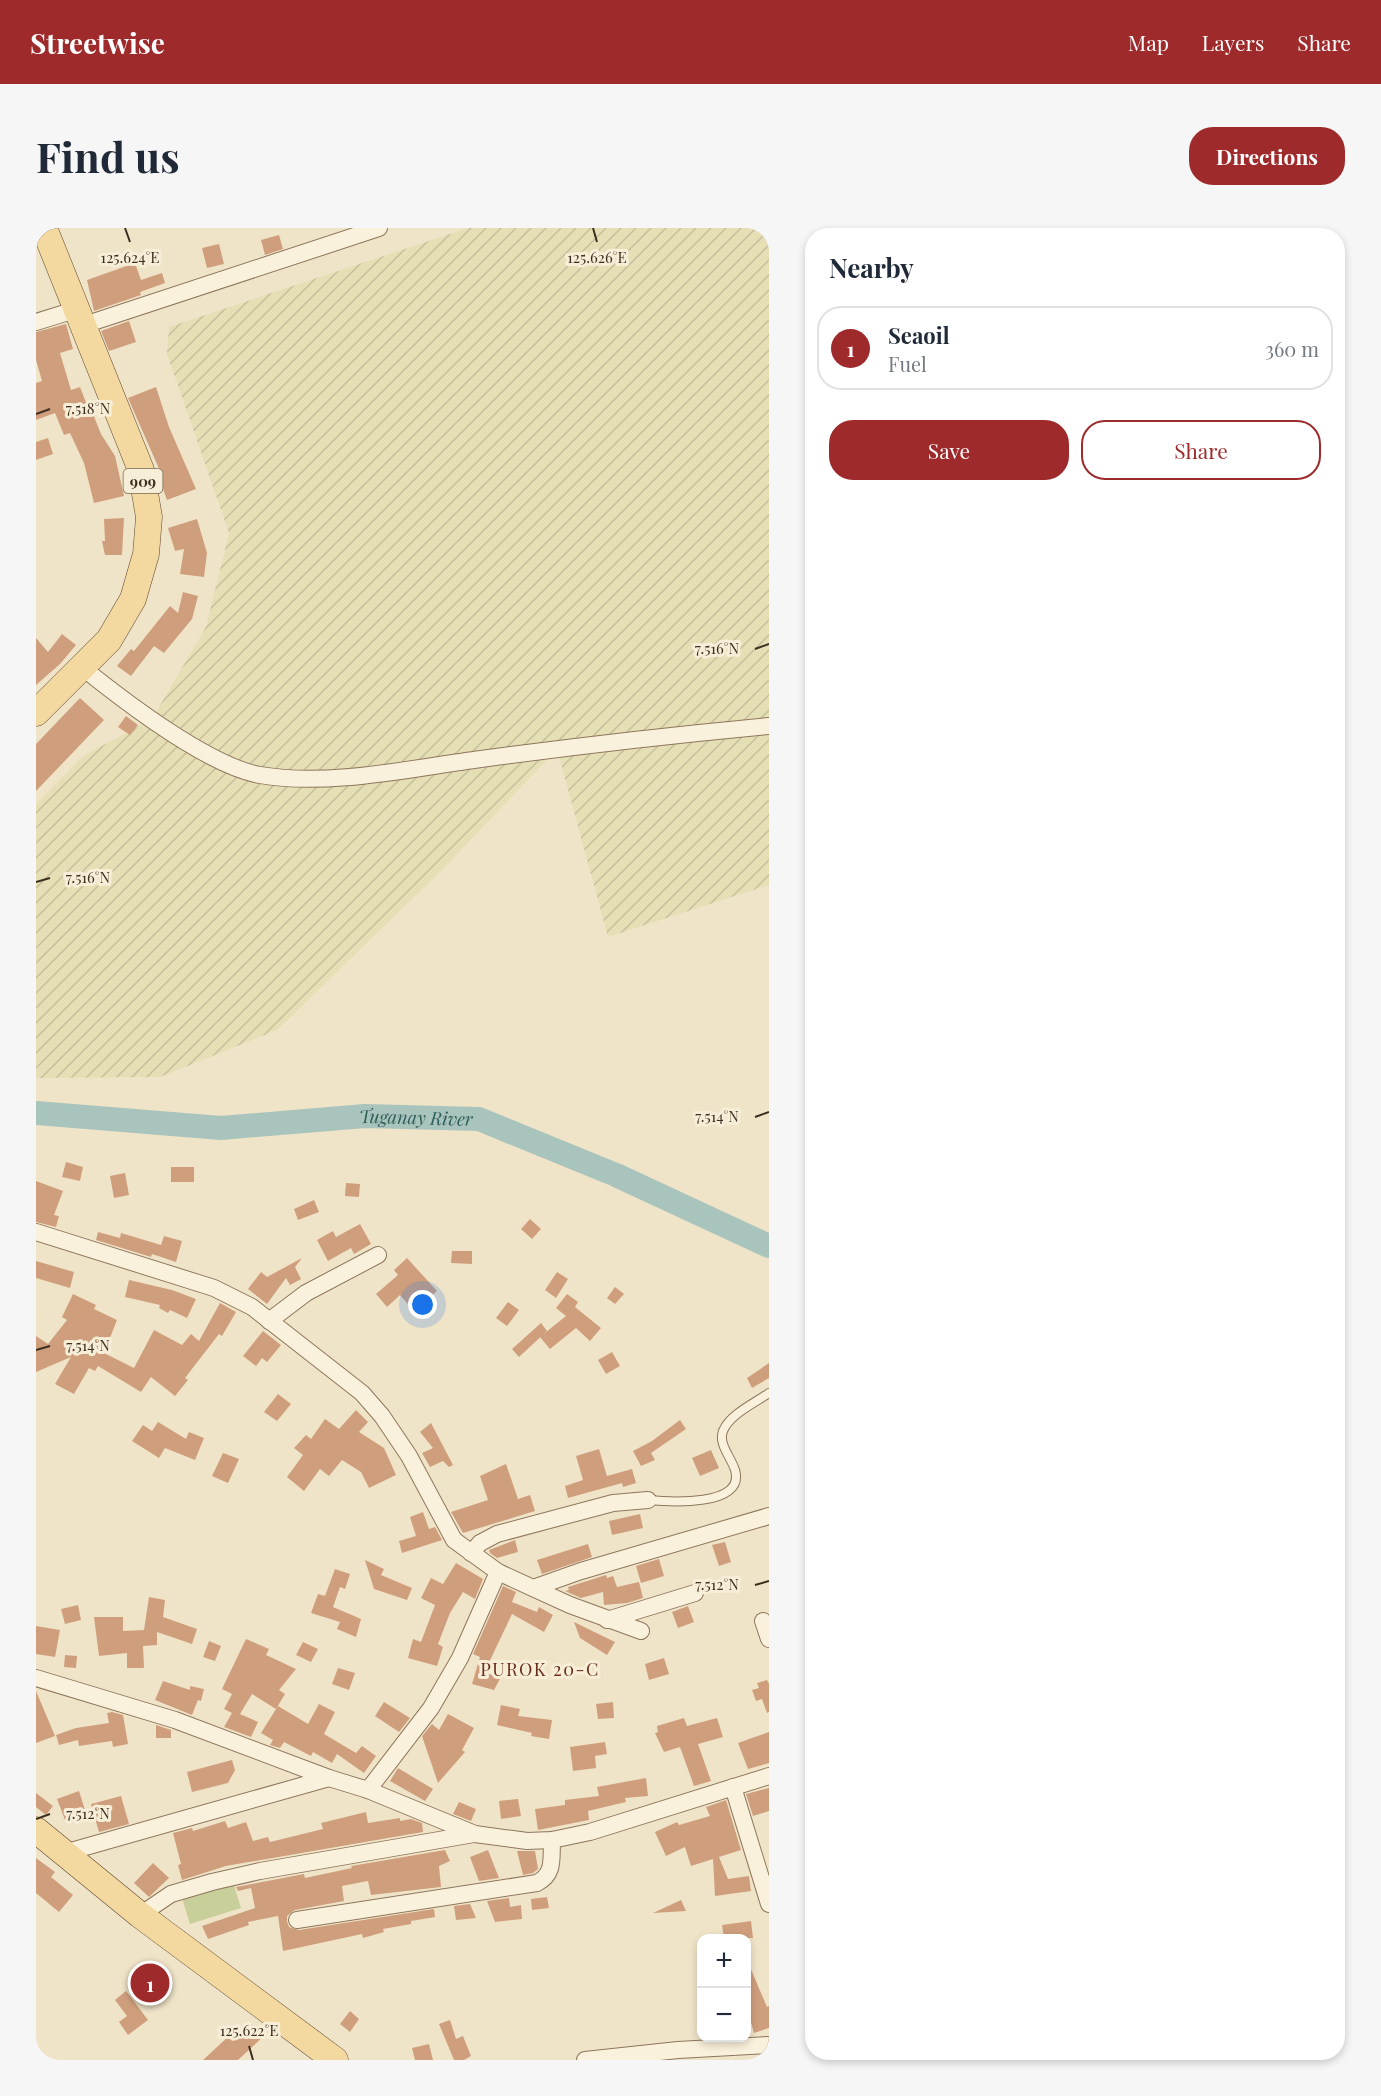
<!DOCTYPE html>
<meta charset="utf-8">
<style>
:root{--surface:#fff;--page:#f6f6f7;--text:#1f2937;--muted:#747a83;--line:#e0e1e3;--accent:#9e2a2b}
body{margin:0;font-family:"Playfair Display",serif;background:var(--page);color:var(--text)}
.controls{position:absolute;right:18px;bottom:18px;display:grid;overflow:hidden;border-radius:12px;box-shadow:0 3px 9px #0003}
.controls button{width:54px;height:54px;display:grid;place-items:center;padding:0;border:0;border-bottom:2px solid var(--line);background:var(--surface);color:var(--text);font:30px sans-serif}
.you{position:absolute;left:387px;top:1077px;width:21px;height:21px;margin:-15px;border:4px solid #fff;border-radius:50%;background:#1a73e8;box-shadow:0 0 0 9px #1a73e833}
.badge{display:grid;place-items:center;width:39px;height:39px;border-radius:50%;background:var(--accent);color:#fff;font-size:20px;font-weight:700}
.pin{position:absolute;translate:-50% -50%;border:3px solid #fff;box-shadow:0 2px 6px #0006}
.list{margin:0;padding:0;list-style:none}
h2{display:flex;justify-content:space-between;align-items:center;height:78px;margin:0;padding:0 24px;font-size:26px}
h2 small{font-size:20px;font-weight:400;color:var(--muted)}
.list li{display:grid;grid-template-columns:39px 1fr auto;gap:18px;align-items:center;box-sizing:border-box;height:84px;margin:0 12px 12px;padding:0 12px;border:2px solid var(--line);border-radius:24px}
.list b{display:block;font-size:22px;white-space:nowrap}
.list p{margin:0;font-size:20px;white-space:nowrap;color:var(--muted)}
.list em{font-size:20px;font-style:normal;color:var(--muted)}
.actions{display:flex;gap:12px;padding:18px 24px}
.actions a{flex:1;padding:14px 0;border:2px solid var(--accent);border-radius:24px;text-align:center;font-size:21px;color:var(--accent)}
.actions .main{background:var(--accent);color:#fff}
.map{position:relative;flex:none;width:733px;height:1832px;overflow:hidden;border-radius:24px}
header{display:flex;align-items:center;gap:36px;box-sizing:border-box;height:84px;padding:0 30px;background:var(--accent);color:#fff}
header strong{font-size:28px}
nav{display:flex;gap:33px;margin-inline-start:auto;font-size:21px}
.intro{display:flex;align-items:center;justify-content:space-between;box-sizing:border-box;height:144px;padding:0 36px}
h1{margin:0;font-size:42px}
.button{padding:15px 27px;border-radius:24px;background:var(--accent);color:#fff;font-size:21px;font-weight:700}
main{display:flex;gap:36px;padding:0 36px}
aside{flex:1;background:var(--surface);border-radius:24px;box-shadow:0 3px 9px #0003}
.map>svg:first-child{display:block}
</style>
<header>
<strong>Streetwise</strong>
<nav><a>Map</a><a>Layers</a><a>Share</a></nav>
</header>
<div class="intro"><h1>Find us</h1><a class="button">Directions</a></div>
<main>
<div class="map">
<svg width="733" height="1832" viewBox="0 0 733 1832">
<defs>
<pattern id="farmland-furrows" width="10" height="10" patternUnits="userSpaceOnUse" patternTransform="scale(1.5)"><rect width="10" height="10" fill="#e6deb5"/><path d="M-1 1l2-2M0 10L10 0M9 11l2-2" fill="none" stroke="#c6bf9b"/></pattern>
</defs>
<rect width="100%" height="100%" fill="#f0e4c8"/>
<polygon fill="url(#farmland-furrows)" points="432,0 733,0 733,657 572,709 521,521 405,643 241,802 124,849 3,850 0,848 0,576 47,528 116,491 170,399 193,305 131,126 133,99"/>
<polygon fill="#c9cf9b" points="197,1654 205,1680 154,1696 146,1670"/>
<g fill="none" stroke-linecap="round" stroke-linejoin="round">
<path stroke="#a9c4bc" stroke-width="24" id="s1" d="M0,885l185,15 144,-12 114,3 137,56 153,71"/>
</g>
<g fill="#cf9f7d">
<polygon points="243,7 247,21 229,27 225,12"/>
<polygon points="183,16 188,36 171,40 166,20"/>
<polygon points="99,35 105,52 126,45 129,55 104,64 105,67 58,83 51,52"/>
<polygon points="93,93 100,114 73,123 65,103"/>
<polygon points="30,96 37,121 24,125 35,162 44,159 51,177 53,176 65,206 79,228 88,268 58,275 48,235 34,205 28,207 19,185 0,192 0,155 6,153 0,132 0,104"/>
<polygon points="120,159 133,199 160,261 131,272 121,244 124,243 92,170"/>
<polygon points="12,210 17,226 0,232 0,214"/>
<polygon points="88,290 86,327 69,327 66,313 69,313 68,291"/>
<polygon points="161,291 171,325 168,349 144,346 148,321 139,323 132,300"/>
<polygon points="147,364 162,368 156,391 128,425 118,418 95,448 81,438 95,421 98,423 134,378 142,385"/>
<polygon points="26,406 40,417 24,436 0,457 0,410 12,424"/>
<polygon points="44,470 68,492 0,563 0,516"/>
<polygon points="90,488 102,497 94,507 82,499"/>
<polygon points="30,934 47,939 44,953 26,949"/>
<rect x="135" y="939" width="23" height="15"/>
<polygon points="89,945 93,967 78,970 74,948"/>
<polygon points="0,953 27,963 18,987 23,988 20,999 0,994"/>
<polygon points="310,955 324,956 323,969 309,968"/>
<polygon points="278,972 283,984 262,992 258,981"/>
<polygon points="494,991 505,1001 496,1011 485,1001"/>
<polygon points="324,996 335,1016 318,1026 315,1020 292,1033 281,1012 297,1003 300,1009"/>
<polygon points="62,1004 84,1010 85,1005 125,1017 128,1008 146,1013 140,1034 116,1026 115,1029 60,1012"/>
<polygon points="416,1023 436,1023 436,1036 415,1035"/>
<polygon points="266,1030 259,1039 265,1051 254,1057 250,1050 231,1076 212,1061 225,1044 231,1049"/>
<polygon points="371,1030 401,1063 378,1083 364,1067 351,1079 340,1066 362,1047 358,1042"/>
<polygon points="0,1033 38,1044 34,1060 0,1050"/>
<polygon points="521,1044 532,1051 520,1070 509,1062"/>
<polygon points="93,1052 136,1062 160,1071 151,1090 134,1082 132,1085 123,1080 124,1077 89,1069"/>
<polygon points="579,1059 588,1066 579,1076 571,1070"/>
<polygon points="37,1066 60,1077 58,1081 81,1092 68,1125 98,1140 118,1102 146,1117 155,1106 163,1113 184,1075 200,1084 186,1108 183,1106 149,1150 152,1152 139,1168 115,1149 105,1164 62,1138 59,1143 53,1140 38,1166 19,1156 35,1129 0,1144 0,1108 12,1116 31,1092 26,1089"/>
<polygon points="531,1066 542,1074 539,1079 565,1100 554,1113 540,1100 514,1121 504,1109 530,1088 520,1080"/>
<polygon points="472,1074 483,1082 471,1098 460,1090"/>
<polygon points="505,1095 511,1103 483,1129 476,1121"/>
<polygon points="227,1103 245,1117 231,1134 226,1130 220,1138 207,1128"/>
<polygon points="576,1124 584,1138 570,1146 562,1132"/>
<polygon points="733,1135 733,1150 716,1160 711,1150"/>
<polygon points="242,1166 255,1176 241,1193 228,1184"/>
<polygon points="320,1182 332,1194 323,1204 348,1220 360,1247 333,1260 325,1244 306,1232 293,1248 284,1241 268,1263 251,1249 267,1227 258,1220 270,1207 275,1211 289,1191 303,1201"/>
<polygon points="644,1192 650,1201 615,1225 619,1232 605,1238 597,1223 616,1213"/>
<polygon points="122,1194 150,1211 153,1204 168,1210 159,1232 129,1220 123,1230 96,1213 107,1197 116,1203"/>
<polygon points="395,1195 417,1237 413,1239 407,1233 394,1239 386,1225 397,1220 384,1204"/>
<polygon points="563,1221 571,1248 596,1241 600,1255 587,1259 586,1255 532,1270 529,1258 547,1252 540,1228"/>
<polygon points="675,1222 683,1240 664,1248 656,1230"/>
<polygon points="187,1225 203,1231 192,1255 176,1248"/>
<polygon points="470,1236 482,1271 494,1267 499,1283 427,1305 415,1284 452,1272 444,1248"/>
<polygon points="387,1284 393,1301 399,1299 406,1312 366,1325 363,1313 380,1308 374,1289"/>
<polygon points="604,1286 607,1300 576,1307 573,1293"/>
<polygon points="479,1312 482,1324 461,1330 454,1325 453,1322"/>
<polygon points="689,1314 695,1334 683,1338 676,1317"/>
<polygon points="552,1316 556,1329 506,1346 501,1332"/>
<polygon points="623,1331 628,1348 605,1355 600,1338"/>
<polygon points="329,1332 348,1341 345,1347 376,1360 371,1372 338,1361"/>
<polygon points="420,1335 447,1351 439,1371 427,1364 414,1385 402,1416 407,1419 401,1438 372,1430 377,1411 385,1414 399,1377 385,1370 395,1350 407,1356"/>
<polygon points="299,1341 314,1346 309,1361 304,1359 297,1379 325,1391 320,1409 301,1401 304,1394 275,1385 282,1366 289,1368"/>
<polygon points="570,1347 571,1350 577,1348 581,1359 603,1354 607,1370 591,1375 568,1377 567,1364 545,1370 529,1363 533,1362 532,1359"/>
<polygon points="467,1358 480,1364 476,1374 501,1384 503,1379 517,1387 508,1404 476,1386 448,1445 465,1449 458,1462 436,1456 444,1429 437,1426"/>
<polygon points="113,1369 129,1372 127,1389 161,1401 156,1416 121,1404 121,1417 107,1418 108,1440 91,1440 91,1425 63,1428 58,1389 87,1389 87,1403 108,1402"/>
<polygon points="42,1377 45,1392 29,1396 25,1381"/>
<polygon points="652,1378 658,1394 642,1400 636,1384"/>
<polygon points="538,1394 579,1414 571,1427 544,1410"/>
<polygon points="0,1398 24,1402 19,1429 0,1426"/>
<polygon points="210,1411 233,1421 230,1427 260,1441 243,1462 249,1466 240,1481 216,1466 204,1486 222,1494 215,1509 188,1499 196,1485 188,1481 196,1466 186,1461"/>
<polygon points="173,1413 185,1418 179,1433 167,1429"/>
<polygon points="267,1414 282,1421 275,1434 260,1427"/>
<polygon points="29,1427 41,1428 40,1440 28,1439"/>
<polygon points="628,1430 633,1446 613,1452 609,1436"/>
<polygon points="302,1440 319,1445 313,1462 296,1456"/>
<polygon points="731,1452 733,1456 733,1484 731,1485 726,1471 720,1473 716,1462 723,1460 721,1455"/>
<polygon points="127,1453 154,1462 154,1458 168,1461 165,1473 162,1472 156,1487 119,1472"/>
<polygon points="0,1463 19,1508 0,1515"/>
<polygon points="348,1474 374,1490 363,1504 339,1488"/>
<polygon points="577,1474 578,1490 562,1491 560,1476"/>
<polygon points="283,1476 299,1484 288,1506 320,1525 326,1518 340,1528 328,1545 301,1526 296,1535 277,1524 275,1528 248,1514 244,1520 234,1517 237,1512 225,1505 242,1478 272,1496"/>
<polygon points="465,1477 484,1481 482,1488 516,1492 513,1511 495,1508 496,1505 461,1497"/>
<polygon points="76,1484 87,1487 92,1516 77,1519 76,1513 43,1518 42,1512 23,1517 20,1507 40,1500 73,1495 71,1485"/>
<polygon points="412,1486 438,1500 426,1522 429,1524 402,1555 386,1508 396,1496 403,1502"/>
<polygon points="648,1490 651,1498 681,1490 687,1509 662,1516 675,1553 658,1558 644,1519 628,1524 619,1505 622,1504 621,1498"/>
<polygon points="120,1497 135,1502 135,1510 120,1510"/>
<polygon points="733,1504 733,1535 712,1541 702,1515"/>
<polygon points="569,1514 571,1526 559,1528 560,1540 537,1543 534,1519"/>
<polygon points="196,1532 199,1542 192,1555 156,1564 151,1544"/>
<polygon points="362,1540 397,1561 389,1573 354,1553"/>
<polygon points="610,1550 612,1568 589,1570 590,1574 552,1583 553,1592 502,1602 499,1581 529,1577 529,1572 563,1568 561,1559"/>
<polygon points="733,1560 733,1583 717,1588 710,1566"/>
<polygon points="43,1563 50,1585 29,1592 21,1571"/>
<polygon points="0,1565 17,1578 10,1587 0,1579"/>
<polygon points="85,1568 93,1596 63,1604 55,1576"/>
<polygon points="482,1571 485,1588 465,1591 463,1573"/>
<polygon points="690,1572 705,1622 683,1629 692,1651 713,1648 715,1663 679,1668 677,1631 655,1638 649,1619 630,1628 619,1604 641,1594 643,1597 674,1588 670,1579"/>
<polygon points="423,1574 440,1581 435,1593 417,1586"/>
<polygon points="330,1584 332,1595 364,1590 364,1593 375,1591 386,1595 387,1604 190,1638 146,1652 142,1637 145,1636 137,1605 156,1600 157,1603 189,1593 192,1600 210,1594 217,1613 232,1609 234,1614 287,1601 285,1595"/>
<polygon points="409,1622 414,1633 403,1638 405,1659 335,1667 332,1653 306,1658 308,1673 259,1682 251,1688 251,1693 253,1699 263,1702 398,1681 399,1689 375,1693 375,1696 347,1701 348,1704 327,1710 326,1706 247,1723 242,1688 212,1694 213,1697 172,1711 166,1698 219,1680 215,1660 202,1663 200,1659 268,1646 269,1650 316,1640 315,1638"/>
<polygon points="452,1622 463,1650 443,1653 434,1629"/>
<polygon points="481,1623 499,1623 502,1641 497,1645 487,1647"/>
<polygon points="0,1630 19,1644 15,1649 37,1667 23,1684 0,1665"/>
<polygon points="117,1635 133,1650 113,1669 98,1655"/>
<polygon points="511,1669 513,1680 496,1682 495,1671"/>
<polygon points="473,1670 474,1679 485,1677 486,1691 459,1694 451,1673"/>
<polygon points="645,1672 650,1683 617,1685"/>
<polygon points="434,1676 440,1690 420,1692 418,1678"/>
<polygon points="715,1693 717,1710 688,1710 686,1697"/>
<polygon points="711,1732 731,1779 733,1778 733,1800 718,1805 711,1780"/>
<polygon points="106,1739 131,1759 122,1770 96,1750"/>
<polygon points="90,1763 112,1792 92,1807 83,1794 91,1788 79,1772"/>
<polygon points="314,1783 323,1791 314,1804 304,1796"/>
<polygon points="414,1792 420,1811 427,1808 435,1828 428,1832 418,1832 403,1796"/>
<polygon points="215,1796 228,1808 202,1832 167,1832 195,1806 199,1811"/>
<polygon points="393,1816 397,1832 379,1832 376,1820"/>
</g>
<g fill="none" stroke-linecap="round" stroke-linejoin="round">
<g stroke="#8d765c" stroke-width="10">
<path id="lane" d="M612,1272c21,2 98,7 87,-30 -4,-13 -17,-26 -12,-39 7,-17 32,-28 46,-38"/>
</g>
<g stroke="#8d765c" stroke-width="18">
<g id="street">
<polyline points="0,94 42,81"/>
<polyline points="48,97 343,0"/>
<path d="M47,440c41,33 126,98 177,107 69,12 152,-7 221,-16 96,-13 192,-24 288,-33"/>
<polyline points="0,1004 178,1060 216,1079 326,1165 346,1188 373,1228 418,1312 462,1344 424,1430 395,1480 332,1562"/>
<polyline points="233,1093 270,1065 342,1027"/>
<polyline points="435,1325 444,1315 461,1306 577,1275 612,1272"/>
<polyline points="462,1344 534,1377 605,1403"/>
<polyline points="497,1360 545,1343 733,1288"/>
<polyline points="571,1392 659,1365"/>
<polyline points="727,1393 733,1411"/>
<polyline points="0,1450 139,1492 293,1550 332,1562 439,1606 491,1613 516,1612 554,1604 733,1548"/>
<polyline points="697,1559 733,1676"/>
<polyline points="28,1625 293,1550"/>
<polyline points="104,1687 135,1666 176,1654 224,1643 438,1606"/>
<path d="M261,1692l240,-37c18,-9 14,-25 15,-43"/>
<polyline points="549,1832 642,1822 733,1817"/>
</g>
</g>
<g stroke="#5b4430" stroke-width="27">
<g id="primary">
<polyline points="0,485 73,412 97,371 110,326 113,289 105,242 8,0"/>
<polyline points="0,1602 104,1687 299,1832"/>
</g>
</g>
<use href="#lane" stroke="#faf1dc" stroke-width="8"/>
<use href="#street" stroke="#faf1dc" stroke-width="16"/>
<use href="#primary" stroke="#f3d9a0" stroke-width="26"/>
</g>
<path fill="none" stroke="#3d2e20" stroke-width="2" d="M89,0l5,14M557,0l4,14M0,186l14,-5M719,421l14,-5M0,654l14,-4M719,889l14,-5M0,1122l14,-4M719,1357l14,-4M0,1591l14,-5M213,1818l4,14"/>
<g text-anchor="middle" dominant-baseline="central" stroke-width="6" stroke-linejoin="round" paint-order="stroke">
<rect fill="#f7eed8" stroke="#756857" stroke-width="1.5" x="87.5" y="241" width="39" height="24" rx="4.5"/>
<g font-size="15" font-weight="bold" fill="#3d2e20">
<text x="107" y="253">909</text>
</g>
<g font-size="18" font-style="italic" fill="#2f5d5a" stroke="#f7eed8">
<text stroke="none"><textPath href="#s1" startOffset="381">Tuganay River</textPath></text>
</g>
<g font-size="18" letter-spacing="1.5" fill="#6b2e1e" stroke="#f7eed8">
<text x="504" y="1441">PUROK 20-C</text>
</g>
</g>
<g font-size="15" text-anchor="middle" fill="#3d2e20" stroke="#f7eed8" stroke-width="6" stroke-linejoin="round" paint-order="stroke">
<text x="94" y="35">125.624°E</text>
<text x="561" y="35">125.626°E</text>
<text x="52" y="186">7.518°N</text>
<text x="681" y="426">7.516°N</text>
<text x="52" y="655">7.516°N</text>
<text x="681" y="894">7.514°N</text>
<text x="52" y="1123">7.514°N</text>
<text x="681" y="1362">7.512°N</text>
<text x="52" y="1591">7.512°N</text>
<text x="213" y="1808">125.622°E</text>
</g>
</svg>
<div class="controls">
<button>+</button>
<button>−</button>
</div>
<div class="you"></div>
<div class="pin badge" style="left:114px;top:1755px">1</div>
</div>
<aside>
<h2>Nearby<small></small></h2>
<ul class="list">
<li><span class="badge">1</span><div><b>Seaoil</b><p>Fuel</p></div><em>360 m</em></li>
</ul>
<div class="actions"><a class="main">Save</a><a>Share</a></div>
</aside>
</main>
